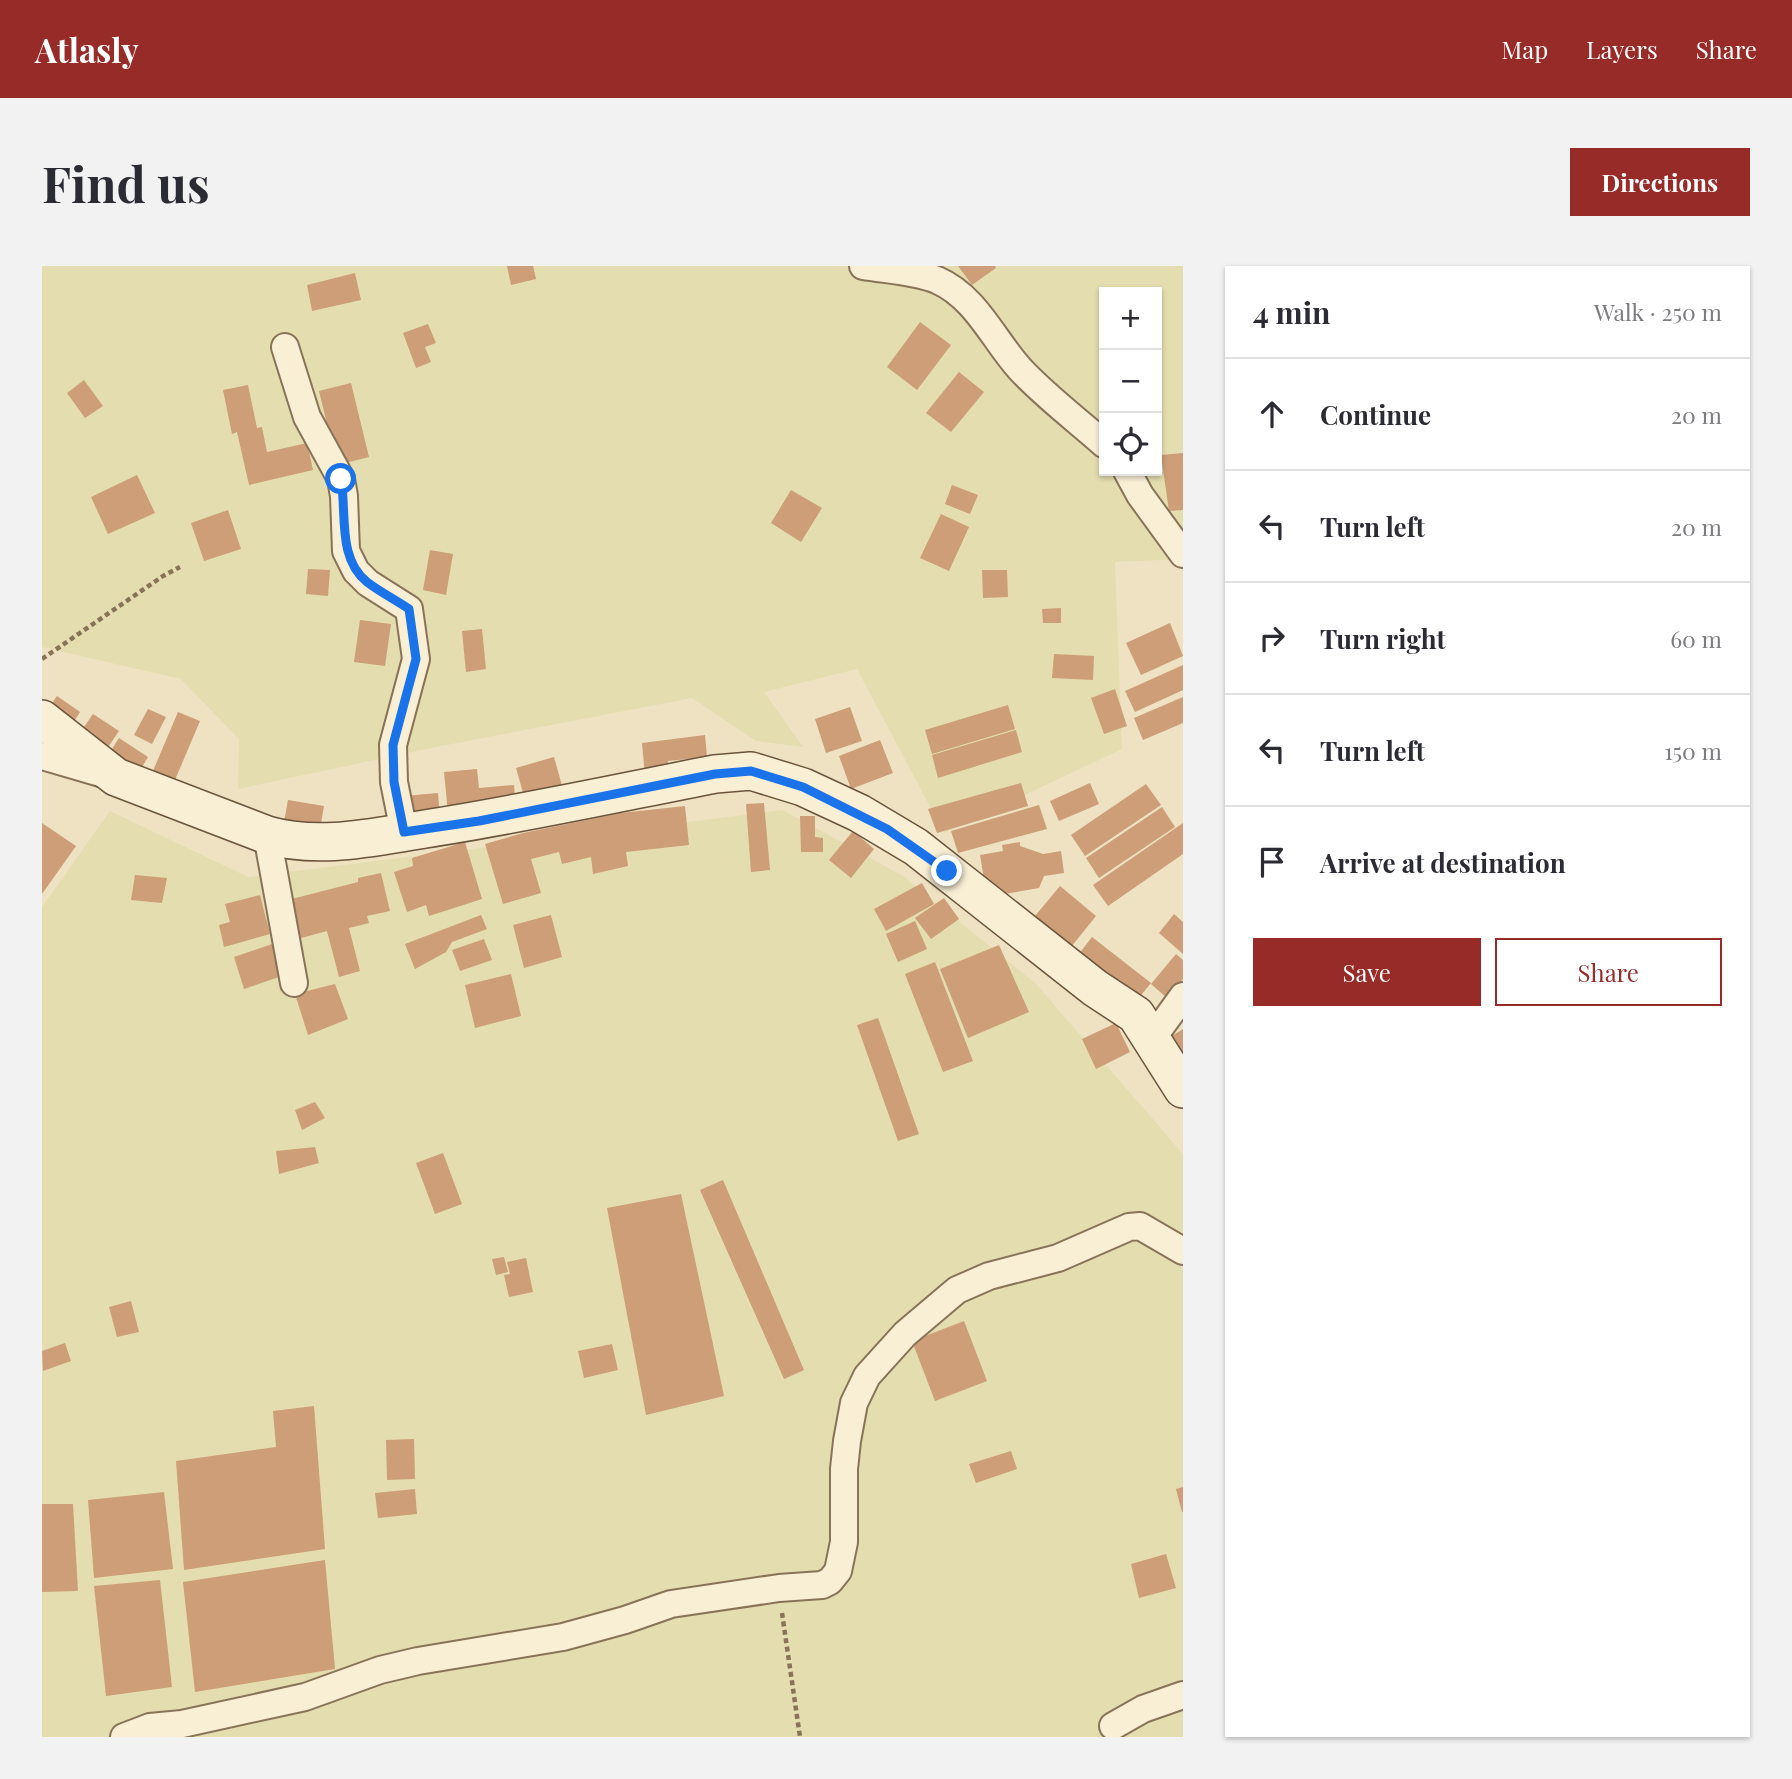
<!DOCTYPE html>
<meta charset="utf-8">
<style>
:root{--surface:#fff;--page:#f2f2f3;--text:#2b2b33;--muted:#7c7c81;--line:#e1e1e2;--accent:#972b28}
body{margin:0;font-family:"Playfair Display",serif;background:var(--page);color:var(--text)}
.controls{position:absolute;right:21px;top:21px;display:grid;overflow:hidden;border-radius:0px;box-shadow:0 2px 5px #0004}
.controls button{width:63px;height:63px;display:grid;place-items:center;padding:0;border:0;border-bottom:2px solid var(--line);background:var(--surface);color:var(--text);font:35px sans-serif}
.stop{position:absolute;width:21px;height:21px;margin:-16px;border:5px solid #1a73e8;border-radius:50%;background:#fff}
.stop.end{background:#1a73e8;border-color:#fff;box-shadow:0 2px 7px #0008}
.list{margin:0;padding:0;list-style:none}
h2{display:flex;justify-content:space-between;align-items:center;height:91px;margin:0;padding:0 28px;font-size:30px}
h2 small{font-size:23px;font-weight:400;color:var(--muted)}
.list li{display:grid;grid-template-columns:46px 1fr auto;gap:21px;align-items:center;box-sizing:border-box;height:112px;padding:0 28px;border-top:2px solid var(--line)}
.list b{display:block;font-size:26px;white-space:nowrap}
.list em{font-size:23px;font-style:normal;color:var(--muted)}
.actions{display:flex;gap:14px;padding:21px 28px}
.actions a{flex:1;padding:16px 0;border:2px solid var(--accent);border-radius:0px;text-align:center;font-size:24px;color:var(--accent)}
.actions .main{background:var(--accent);color:#fff}
.icon{flex:none;width:38px;height:38px;fill:none;stroke:currentColor;stroke-width:2;stroke-linecap:round;stroke-linejoin:round}
.map{position:relative;flex:none;width:1141px;height:1471px;overflow:hidden;border-radius:0px}
header{display:flex;align-items:center;gap:42px;box-sizing:border-box;height:98px;padding:0 35px;background:var(--accent);color:#fff}
header strong{font-size:33px}
nav{display:flex;gap:38px;margin-inline-start:auto;font-size:24px}
.intro{display:flex;align-items:center;justify-content:space-between;box-sizing:border-box;height:168px;padding:0 42px}
h1{margin:0;font-size:49px}
.button{padding:18px 32px;border-radius:0px;background:var(--accent);color:#fff;font-size:24px;font-weight:700}
main{display:flex;gap:42px;padding:0 42px}
aside{flex:1;background:var(--surface);border-radius:0px;box-shadow:0 2px 5px #0004}
.map>svg:first-child{display:block}
</style>
<header>
<strong>Atlasly</strong>
<nav><a>Map</a><a>Layers</a><a>Share</a></nav>
</header>
<div class="intro"><h1>Find us</h1><a class="button">Directions</a></div>
<main>
<div class="map">
<svg width="1141" height="1471" viewBox="0 0 1141 1471">
<rect width="100%" height="100%" fill="#eee2c2"/>
<g fill="#e4ddaf" fill-rule="evenodd">
<path d="M0,0h1141v293l-68,3 7,187 -178,84 -87,-164 -93,23 39,55 -47,-6 -64,-43 -261,50 -193,41 1,-50 -58,-60 -139,-32zM1062,26h53v179h-53z"/>
<polygon points="741,544 861,610 994,718 1141,888 1141,1471 0,1471 0,641 68,545 206,611"/>
</g>
<g fill="#cd9e77">
<polygon points="465,0 491,0 494,13 469,19"/>
<polygon points="916,0 953,0 954,2 930,19"/>
<polygon points="313,7 319,34 270,45 265,19"/>
<polygon points="878,56 909,79 875,124 845,101"/>
<polygon points="386,58 394,77 383,81 389,96 374,102 361,67"/>
<polygon points="917,106 942,126 909,166 884,147"/>
<polygon points="42,114 61,140 43,152 25,127"/>
<polygon points="309,117 327,191 295,199 277,125"/>
<polygon points="206,119 215,162 220,161 225,186 265,177 271,204 207,219 195,166 190,168 181,124"/>
<polygon points="1141,187 1141,244 1127,245 1119,189"/>
<polygon points="95,209 113,247 66,268 49,231"/>
<polygon points="910,219 936,229 928,248 903,238"/>
<polygon points="749,224 780,242 759,276 729,257"/>
<polygon points="186,244 199,283 162,295 149,257"/>
<polygon points="899,248 927,261 907,305 878,292"/>
<polygon points="388,284 411,288 404,329 381,324"/>
<polygon points="266,303 288,304 286,330 264,328"/>
<polygon points="940,304 965,304 966,331 941,332"/>
<polygon points="1019,342 1019,357 1001,357 1000,343"/>
<polygon points="318,354 349,358 343,400 312,396"/>
<polygon points="1128,357 1141,390 1099,409 1084,377"/>
<polygon points="440,363 444,403 424,406 420,365"/>
<polygon points="1012,388 1052,390 1051,414 1010,412"/>
<polygon points="1141,399 1141,424 1093,446 1083,425"/>
<polygon points="1073,423 1085,460 1062,468 1049,432"/>
<polygon points="15,430 38,446 26,465 2,449"/>
<polygon points="1141,431 1141,457 1101,474 1092,452"/>
<polygon points="966,439 973,463 890,488 883,464"/>
<polygon points="808,441 820,475 784,487 773,453"/>
<polygon points="106,443 124,451 110,478 92,469"/>
<polygon points="136,446 158,455 127,528 105,519"/>
<polygon points="51,448 77,465 58,493 43,483 53,469 42,461"/>
<polygon points="974,464 980,486 896,512 890,489"/>
<polygon points="663,469 665,491 626,495 627,507 603,510 600,477"/>
<polygon points="77,472 106,491 93,513 63,494"/>
<polygon points="838,474 851,507 809,523 797,490"/>
<polygon points="512,491 523,530 485,541 474,502"/>
<polygon points="435,503 437,522 472,519 474,543 406,547 402,506"/>
<polygon points="979,517 986,540 895,567 886,543"/>
<polygon points="1048,517 1057,538 1017,555 1008,535"/>
<polygon points="1104,518 1119,539 1043,590 1029,569"/>
<polygon points="396,527 398,552 364,554 362,530"/>
<polygon points="246,534 282,540 277,569 241,562"/>
<polygon points="722,537 728,604 709,606 704,538"/>
<polygon points="997,539 1005,563 916,587 909,565"/>
<polygon points="643,540 647,579 584,586 586,600 551,608 549,591 520,598 517,586 489,593 499,627 461,638 443,578 481,567 579,547"/>
<polygon points="1120,541 1133,561 1057,612 1044,592"/>
<polygon points="758,550 773,550 773,571 781,572 781,586 759,586"/>
<polygon points="0,557 34,580 0,628"/>
<polygon points="1141,557 1141,588 1066,640 1051,619"/>
<polygon points="811,565 832,583 809,612 787,594"/>
<polygon points="423,576 440,633 387,650 384,639 365,646 352,606 371,600 370,592"/>
<polygon points="978,576 978,580 1001,588 1019,585 1022,607 1002,610 997,622 945,631 938,589 961,585 960,579"/>
<polygon points="339,607 348,645 325,650 327,657 307,662 318,705 297,711 285,665 252,674 242,635 316,616 316,612"/>
<polygon points="93,609 125,612 120,637 89,634"/>
<polygon points="880,617 892,638 844,665 832,643"/>
<polygon points="1018,620 1054,650 1025,686 988,656"/>
<polygon points="218,629 228,668 182,681 177,659 188,656 183,638"/>
<polygon points="902,632 917,653 889,673 873,652"/>
<polygon points="1132,648 1141,656 1141,688 1117,667"/>
<polygon points="439,649 445,663 410,676 404,686 373,703 363,678"/>
<polygon points="509,649 520,691 482,702 471,659"/>
<polygon points="873,655 885,683 856,696 844,668"/>
<polygon points="1050,671 1109,717 1091,739 1033,693"/>
<polygon points="442,673 450,694 418,705 410,684"/>
<polygon points="230,678 240,710 202,723 192,691"/>
<polygon points="957,679 987,746 926,772 898,703"/>
<polygon points="1134,688 1141,694 1141,713 1125,732 1109,718"/>
<polygon points="893,696 931,795 901,806 863,708"/>
<polygon points="469,708 479,750 433,762 423,719"/>
<polygon points="293,718 306,753 266,769 253,728"/>
<polygon points="836,752 877,868 856,875 815,759"/>
<polygon points="1074,757 1088,786 1054,803 1040,773"/>
<polygon points="1141,763 1141,797 1122,775"/>
<polygon points="273,836 283,852 260,864 253,844"/>
<polygon points="273,881 277,897 237,908 234,885"/>
<polygon points="401,887 420,938 393,948 374,897"/>
<polygon points="681,914 762,1104 742,1113 658,924"/>
<polygon points="639,928 682,1130 604,1149 565,942"/>
<polygon points="462,991 466,1006 454,1009 450,993"/>
<polygon points="484,992 491,1026 467,1031 462,1009 468,1008 465,996"/>
<polygon points="89,1035 97,1066 75,1071 67,1041"/>
<polygon points="922,1055 945,1115 893,1135 870,1075"/>
<polygon points="23,1077 29,1095 1,1105 0,1085"/>
<polygon points="570,1078 576,1104 542,1112 536,1085"/>
<polygon points="272,1140 283,1283 142,1304 134,1195 234,1181 231,1145"/>
<polygon points="372,1173 373,1213 345,1214 344,1174"/>
<polygon points="969,1185 975,1203 934,1217 927,1198"/>
<polygon points="1141,1221 1141,1246 1140,1246 1134,1223"/>
<polygon points="373,1223 375,1248 336,1252 333,1227"/>
<polygon points="122,1226 131,1303 52,1312 46,1234"/>
<polygon points="0,1238 31,1238 36,1325 0,1326"/>
<polygon points="1124,1288 1134,1322 1097,1332 1089,1298"/>
<polygon points="283,1294 293,1403 153,1426 141,1316"/>
<polygon points="118,1314 130,1421 64,1430 52,1320"/>
</g>
<g fill="none" stroke-linecap="round" stroke-linejoin="round">
<g stroke="#887359" stroke-width="30">
<g id="street">
<path d="M821,0c24,4 51,5 74,14 39,17 56,59 83,89 26,28 56,50 84,75"/>
<polyline points="243,81 265,151 299,213 302,230 304,285 314,305 326,317 367,343 374,393 351,479 352,516 362,566"/>
<polyline points="1085,205 1098,229 1141,288"/>
<polyline points="0,490 62,508"/>
<polyline points="225,569 252,717"/>
<polyline points="1110,773 1141,730"/>
<polyline points="1071,1460 1101,1443 1141,1429"/>
<polyline points="82,1471 108,1461 140,1458 263,1431 338,1404 376,1395 521,1371 583,1354 629,1338 737,1322 780,1319 788,1315 796,1305 802,1276 802,1203 805,1175 812,1137 825,1110 863,1068 915,1024 947,1010 1016,992 1087,961 1098,960 1141,985"/>
</g>
</g>
<g stroke="#6a543c" stroke-width="40">
<path id="secondary" d="M0,453l74,58 151,58c52,15 106,2 158,-6 97,-15 193,-36 290,-55l36,-3 52,16 56,26 57,34 179,141 41,27 47,74"/>
</g>
<g stroke="#887359" stroke-width="4.5" stroke-dasharray="5 3.5" stroke-linecap="butt">
<polyline points="0,393 121,310 138,301"/>
<polyline points="740,1347 758,1471"/>
</g>
<use href="#street" stroke="#f9efd5" stroke-width="26"/>
<use href="#secondary" stroke="#f9efd5" stroke-width="37"/>
</g>
<g fill="none" stroke-linecap="round" stroke-linejoin="round">
<path stroke="#1a73e8" stroke-width="9" d="M299,213c6,34 -4,79 26,103 13,10 29,18 42,27l7,50 -23,86 1,37 10,50 75,-11 236,-47 36,-3 52,16 84,42 60,42"/>
</g>
</svg>
<div class="controls">
<button>+</button>
<button>−</button>
<button><svg class="icon" aria-label="locate" viewBox="0 0 24 24"><circle cx="12" cy="12" r="6"/><path d="M12 2v4M12 18v4M2 12h4M18 12h4"/></svg></button>
</div>
<div class="stop" style="left:299px;top:213px"></div>
<div class="stop end" style="left:905px;top:605px"></div>
</div>
<aside>
<h2>4 min<small>Walk · 250 m</small></h2>
<ul class="list">
<li><svg class="icon" aria-label="ahead" viewBox="0 0 24 24"><path d="M12 20V5M6 11l6-6 6 6"/></svg><div><b>Continue</b></div><em>20 m</em></li>
<li><svg class="icon" aria-label="left" viewBox="0 0 24 24"><path d="M17 20v-9H6M10 6l-5 5 5 5"/></svg><div><b>Turn left</b></div><em>20 m</em></li>
<li><svg class="icon" aria-label="right" viewBox="0 0 24 24"><path d="M7 20v-9h11M14 6l5 5-5 5"/></svg><div><b>Turn right</b></div><em>60 m</em></li>
<li><svg class="icon" aria-label="left" viewBox="0 0 24 24"><path d="M17 20v-9H6M10 6l-5 5 5 5"/></svg><div><b>Turn left</b></div><em>150 m</em></li>
<li><svg class="icon" aria-label="arrive" viewBox="0 0 24 24"><path d="M6 21V4h12l-3 4 3 4H6"/></svg><div><b>Arrive at destination</b></div></li>
</ul>
<div class="actions"><a class="main">Save</a><a>Share</a></div>
</aside>
</main>
